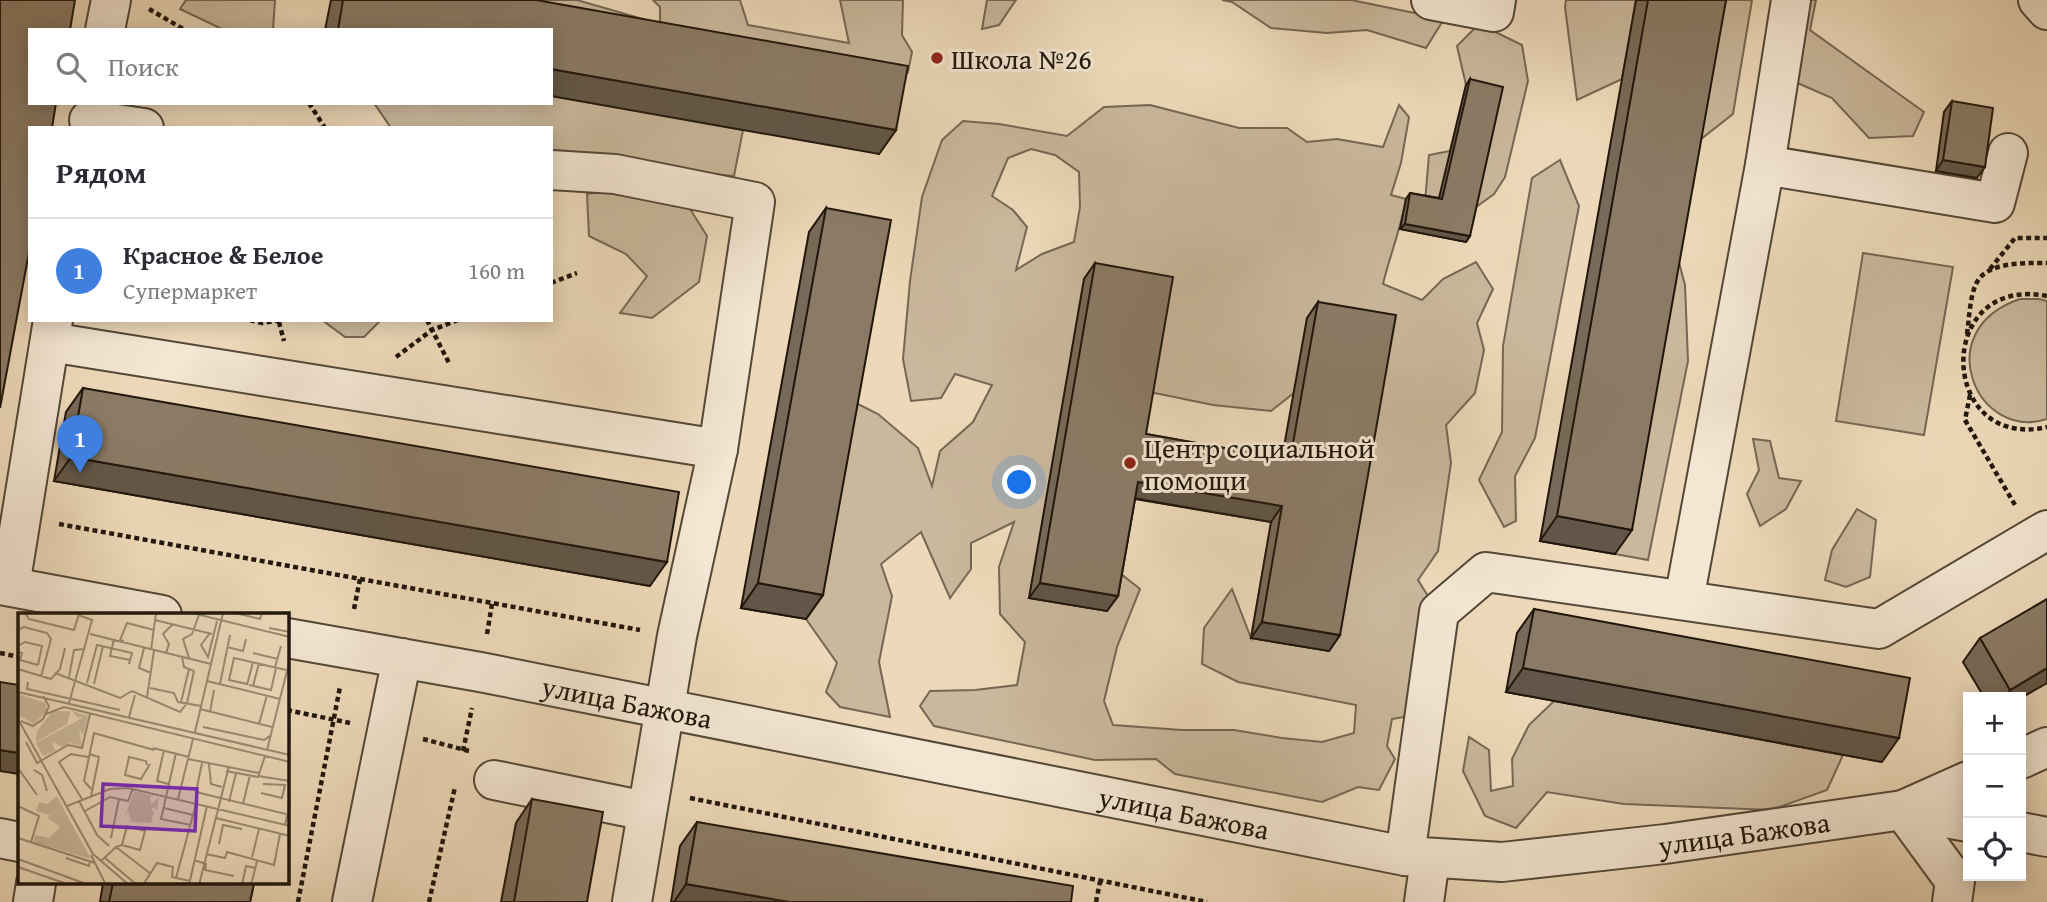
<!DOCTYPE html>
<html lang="ru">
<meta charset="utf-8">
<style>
:root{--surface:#fff;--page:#f2f2f3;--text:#2b2b33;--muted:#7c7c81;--line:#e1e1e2;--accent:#8f2418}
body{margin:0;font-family:"Gentium Book Plus",serif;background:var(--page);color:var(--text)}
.controls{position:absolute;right:21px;bottom:21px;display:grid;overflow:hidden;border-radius:0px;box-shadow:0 4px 18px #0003}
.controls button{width:63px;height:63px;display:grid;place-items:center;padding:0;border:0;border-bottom:2px solid var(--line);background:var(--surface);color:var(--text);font:35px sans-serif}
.you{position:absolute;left:1020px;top:483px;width:24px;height:24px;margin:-18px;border:5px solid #fff;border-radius:50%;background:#1a73e8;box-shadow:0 0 0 10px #1a73e833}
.badge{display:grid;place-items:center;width:46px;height:46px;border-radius:50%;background:var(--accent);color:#fff;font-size:23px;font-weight:700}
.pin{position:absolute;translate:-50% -58px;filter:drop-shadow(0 2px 4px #0008)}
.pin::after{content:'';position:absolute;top:37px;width:24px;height:21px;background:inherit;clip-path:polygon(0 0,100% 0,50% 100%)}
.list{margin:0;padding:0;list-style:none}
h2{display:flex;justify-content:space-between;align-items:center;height:91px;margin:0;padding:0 28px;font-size:30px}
h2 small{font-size:23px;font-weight:400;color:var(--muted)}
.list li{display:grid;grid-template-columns:46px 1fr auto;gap:21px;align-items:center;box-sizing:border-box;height:105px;padding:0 28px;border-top:2px solid var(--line)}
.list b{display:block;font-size:26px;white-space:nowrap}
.list p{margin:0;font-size:23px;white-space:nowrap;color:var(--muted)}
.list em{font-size:23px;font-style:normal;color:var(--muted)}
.icon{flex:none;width:38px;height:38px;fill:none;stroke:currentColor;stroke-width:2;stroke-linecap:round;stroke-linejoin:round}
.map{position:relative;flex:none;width:2047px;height:902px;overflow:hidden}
.search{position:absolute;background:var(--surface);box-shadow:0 4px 18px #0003;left:28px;top:28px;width:525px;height:77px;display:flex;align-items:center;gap:18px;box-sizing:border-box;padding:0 24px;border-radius:0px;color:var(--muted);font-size:26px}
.panel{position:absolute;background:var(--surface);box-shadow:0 4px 18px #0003;left:28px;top:126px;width:525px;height:196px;border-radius:0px}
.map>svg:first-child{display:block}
</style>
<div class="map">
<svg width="2047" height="902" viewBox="0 0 2047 902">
<rect width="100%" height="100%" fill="#edd9b9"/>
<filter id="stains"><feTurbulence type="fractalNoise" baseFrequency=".00286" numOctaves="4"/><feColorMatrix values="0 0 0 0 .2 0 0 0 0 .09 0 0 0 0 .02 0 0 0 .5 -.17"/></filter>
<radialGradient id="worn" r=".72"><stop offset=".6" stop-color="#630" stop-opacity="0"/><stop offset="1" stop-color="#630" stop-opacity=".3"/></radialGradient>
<g fill="#cab89c" stroke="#756754" stroke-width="2" fill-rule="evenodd">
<polygon points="186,0 275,0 273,30 224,30 180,9"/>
<polygon points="537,0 577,0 660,24 660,7 653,0 740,0 748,25 849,43 840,0 903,0 902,35 912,52 908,72 891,90 531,3"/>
<polygon points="987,0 1016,0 999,25 982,29"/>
<polygon points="1222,0 1351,0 1444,19 1426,48 1367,30 1327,33 1271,28 1232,2"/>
<polygon points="1566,0 1636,0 1622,79 1577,100 1565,7"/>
<polygon points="1713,0 1752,0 1733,114 1687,150"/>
<polygon points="1793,0 1816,0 1810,30 1924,112 1913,136 1869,138 1832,98 1793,81"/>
<polygon points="1479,24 1522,45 1528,81 1505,177 1494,194 1472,210 1425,202 1429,155 1450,151 1466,85 1457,46"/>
<polygon points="551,96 743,130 734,176 653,168 551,152 551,128 391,128 374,103 551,103"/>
<path d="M1150,105l89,23h48l20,14 30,-3 46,8 16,-42 10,12 -8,46 -10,32 15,4c-5,29 -16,56 -23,85l39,16 21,-21 33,-17 17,27 -16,34 7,27 -9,43 -29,32 5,38 -13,88 -20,29 15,24 -23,112 -18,3 -5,27 8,13 -16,31 -21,-3 -36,15 -147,-28 -19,-15 -61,1 -161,-34 -14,-20 10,-15 45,-1 42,-5 8,-43 -25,-28 -1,-47 15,-45 -43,21v26l-21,29 -29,-66 -40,32 11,32 -13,66 11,55 -50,-10 -14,-15 11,-29 -31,-44 40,-221 32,16 40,34 14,38 8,-35 33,-29 19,-37 -37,-11 -14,24 -30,3 -8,-42 7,-78 12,-84 20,-57 21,-19 36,3 68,12 37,-29zM1031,149l24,6 24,17 1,35 -6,35 -32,12 -26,16 11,-43 -14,-17 -21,-14 16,-38zM1145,391l68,14 58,6 23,-18 -43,245 -19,-49 -28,39 -2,36 36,18 118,23 -2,28 -32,9 -40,-4 -48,-8h-52l-69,-5 -9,-24 13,-54 23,-58 -25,-20z"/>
<polygon points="1560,160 1579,206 1535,438 1515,476 1516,521 1504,527 1479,480 1502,432 1503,346 1532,178"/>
<polygon points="630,187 685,201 707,236 699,282 652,318 620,313 647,276 626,254 589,236 587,194"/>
<polygon points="1672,236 1685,285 1688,361 1648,560 1615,554"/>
<polygon points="1863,253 1953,267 1924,435 1836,421"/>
<path d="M2020,299h19l8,2v118c-70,23 -119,-89 -27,-120z"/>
<polygon points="322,320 381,320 364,337 345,337"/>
<polygon points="1753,439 1770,441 1779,478 1801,481 1786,509 1760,526 1747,494 1759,470"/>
<polygon points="1857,509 1876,520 1870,577 1846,587 1825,580 1832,550"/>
<polygon points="1554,701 1843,755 1827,790 1771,810 1624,804 1547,792 1516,828 1485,816 1463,771 1469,737 1489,750 1491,791 1513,786 1512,759 1529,725"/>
</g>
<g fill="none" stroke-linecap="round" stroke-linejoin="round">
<g stroke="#534737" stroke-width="42">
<g id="minor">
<polyline points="1431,0 1494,12 1496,0"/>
<polyline points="2038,0 2047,10"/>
<polyline points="105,30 111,0"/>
<polyline points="89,120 144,128"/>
<polyline points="1765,165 1995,203 2008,153"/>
<polyline points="551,170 615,174 755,202 718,449 677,636 632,902"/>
<polyline points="50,342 718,449"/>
<polyline points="0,585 162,615"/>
<polyline points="10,586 53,320"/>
<polyline points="1684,600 1765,165 1791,0"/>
<path id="s1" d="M287,638l193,34 925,184 97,6 163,-18 238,-34 65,-29"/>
<polyline points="2021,759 2047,747"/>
<polyline points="494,780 646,811"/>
<polyline points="1903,810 1955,881 1952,902"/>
<polyline points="1903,810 1968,822"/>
<polyline points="2021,832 2047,837"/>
<polyline points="0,838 19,842"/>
<polyline points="1405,856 1439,612 1486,572 1879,629 2047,530"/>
<polyline points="33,902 36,883"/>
<polyline points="352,902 402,658"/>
<polyline points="1424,902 1430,859"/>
</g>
</g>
<g stroke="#20160c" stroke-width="4.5" stroke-dasharray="5 3.5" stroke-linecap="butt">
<polyline points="149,9 185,30"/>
<polyline points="309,103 325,128"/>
<polyline points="1990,269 2015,238 2047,238"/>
<polyline points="551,283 577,273"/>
<path d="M2047,296c-114,-22 -109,156 0,131"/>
<polyline points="250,320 262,323 283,320"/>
<polyline points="427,320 450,365"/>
<polyline points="279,322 284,341"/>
<path d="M1967,334c2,-14 3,-38 9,-50 10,-23 50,-21 71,-21"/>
<polyline points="396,357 432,330 458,320"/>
<polyline points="1970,395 1965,420 2015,505"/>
<polyline points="59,524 640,630"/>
<polyline points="354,609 360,579"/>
<polyline points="487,634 492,604"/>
<polyline points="0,653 19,657"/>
<polyline points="287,710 350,723"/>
<polyline points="423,739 469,751"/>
<polyline points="463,751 472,708"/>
<polyline points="690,798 1207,902"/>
<polyline points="298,902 340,687"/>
<polyline points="429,902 455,787"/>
<polyline points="1096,902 1100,882"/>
</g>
<use href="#minor" stroke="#f3e6d2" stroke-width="38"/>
</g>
<g fill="#786a58" stroke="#20160c" stroke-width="2">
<polygon points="331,0 536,0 896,130 879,154 551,30 325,30"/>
<polygon points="1636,0 1726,0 1615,554 1540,541"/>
<polygon points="1470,79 1470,236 1466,242 1400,229 1406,199 1410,193 1439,198 1466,85"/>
<polygon points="1952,101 1977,178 1936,171 1944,112"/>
<polygon points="826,208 823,595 806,619 741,608 809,232"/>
<polygon points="1095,263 1146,434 1282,458 1307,318 1318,302 1340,635 1329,651 1251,638 1271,522 1135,499 1118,596 1107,611 1029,598 1084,279"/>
<polygon points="83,388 650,586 54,481 66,412"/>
<polygon points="1534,609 1882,762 1506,692 1517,633"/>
<polygon points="1980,638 2021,697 1984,697 1963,662"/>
<polygon points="532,799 587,902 501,902 516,823"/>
<polygon points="697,822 1071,902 671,902 680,846"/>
<polygon points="103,883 254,883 250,902 100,902"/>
</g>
<g fill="#615647" stroke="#20160c" stroke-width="2">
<polygon points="551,69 896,130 879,154 551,96"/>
<polygon points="1943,160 1985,167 1977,178 1936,171"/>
<polygon points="1405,224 1470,236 1466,242 1400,229"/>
<polygon points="71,457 667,562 650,586 54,481"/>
<polygon points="1138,482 1282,506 1271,522 1127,497"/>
<polygon points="1557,516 1632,530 1615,554 1540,541"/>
<polygon points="758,583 823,595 806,619 741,608"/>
<polygon points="1040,583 1118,596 1107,611 1029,598"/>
<polygon points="1262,622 1340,635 1329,651 1251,638"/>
<polygon points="1523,668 1899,738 1882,762 1506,692"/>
<polygon points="2047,668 2047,683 2021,698 2005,697 2010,690"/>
<polygon points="0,750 19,753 19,774 0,771"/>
<polygon points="686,884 789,902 674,902"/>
</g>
<g fill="#8b7b66" stroke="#20160c" stroke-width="2">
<polygon points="0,0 75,0 70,30 30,30 30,103 56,103 52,128 30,128 30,247 0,408"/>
<polygon points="343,0 536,0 908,66 896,130 551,69 551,30 338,30"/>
<polygon points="1648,0 1726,0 1632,530 1557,516"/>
<polygon points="1470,79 1503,87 1470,236 1405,224 1410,193 1442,199"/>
<polygon points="1952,101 1993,108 1985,167 1943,160"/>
<polygon points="826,208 891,220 823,595 758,583"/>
<polygon points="1095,263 1173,277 1146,434 1290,460 1318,302 1396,315 1340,635 1262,622 1282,506 1138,482 1118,596 1040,583"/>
<polygon points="83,388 679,492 667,562 71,457"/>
<polygon points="2047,599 2047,668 2010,690 1980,638"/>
<polygon points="1534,609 1910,678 1899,738 1523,668"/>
<polygon points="0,682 19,685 19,753 0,750"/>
<polygon points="532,799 603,812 587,902 514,902"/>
<polygon points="697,822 1073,886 1071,902 789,902 686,884"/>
<polygon points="113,883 254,883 250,902 109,902"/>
</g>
<g fill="#8f2418" stroke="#f3e6d2" stroke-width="2.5">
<circle cx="937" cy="58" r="7"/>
<circle cx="1130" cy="463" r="7"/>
</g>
<g text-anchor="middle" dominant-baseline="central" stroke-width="6" stroke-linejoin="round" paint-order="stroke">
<g font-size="28" fill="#20160c" stroke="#f3e6d2" text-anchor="start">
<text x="951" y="58">Школа №26</text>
<text x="1144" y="447">Центр социальной<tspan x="1144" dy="32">помощи</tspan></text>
</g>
<g font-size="28" fill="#20160c" stroke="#f3e6d2">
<text stroke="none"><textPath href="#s1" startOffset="346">улица Бажова</textPath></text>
<text stroke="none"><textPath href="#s1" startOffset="914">улица Бажова</textPath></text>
<text stroke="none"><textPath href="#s1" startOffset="1480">улица Бажова</textPath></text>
</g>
</g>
<g transform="translate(18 613)">
<rect width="271" height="271" fill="#edd9b9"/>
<path d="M0,81l28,9v9l-12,12 -16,-9zM35,98h18l-4,13 -31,18 1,-11zM54,98l16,5 -5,20 -4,-8 3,18 -12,-2 10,-6 -18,9 -10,-5 3,9 -12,5 -7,-13 48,-26 -6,1zM116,178l20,5 -4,1 1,7 8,-7 -2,13 -4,-3 -2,3 3,2 -3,11 -20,-1 -3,-11 -4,8zM39,183l13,25 21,38 -58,-17 2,-7 14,3 11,-11 -13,-10 5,-1 -16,-5 3,-9 8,2z" fill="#cab89c"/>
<path fill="none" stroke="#9b8b74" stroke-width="2" d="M7,0l4,6 45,11 5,-16M174,0l98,24M217,0l25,6 2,-6M137,7l57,14M251,15l21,4M0,17l6,-3 23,6 4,6 -10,38M192,20l-9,12 7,12 9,-36M72,21l121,30M96,26l-4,17 20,4M106,28l-4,-1 7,-17 27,7M0,33l7,-4 17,4 -4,19M209,34l16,4 3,-12M126,35l-5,20 12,5M133,37l5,-37M0,39l4,1 -2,7 18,5M148,40l3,-9 -6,-10 10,-10M235,40l25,6M171,45l-6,-19 9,-5 7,-19M257,54l6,-21M0,56l33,10 9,-10 5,-21M37,60l65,25 12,-7 48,21 7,-9 7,-32 -10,-4 -2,-10M51,64l5,-27 11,-1M189,68l73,18M10,69l-1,7 67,15M69,70l10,-38 35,8 -3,11M76,71l9,-38M202,71l10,-49M229,71l-18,-4 5,-22 52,12M229,72l6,-23M231,72l22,5 5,-22M235,73l6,-23M132,75l24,5 4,9 23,4M0,79l272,63M129,84l7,-46M163,89l8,-33M51,90l23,-83 -14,-5M76,91l26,6M182,96l72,18M192,99l4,-22M28,101l18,-7 226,55M111,104l6,-22M0,106l75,135 36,31M3,108l12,5 10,-7 6,-13 -6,-10M241,111l8,-29M185,114l61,13 7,-5M177,119l28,-119M8,129l11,21 31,-18 14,3 8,-34M135,135l36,9M146,137l-7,31 12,3M249,137l23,-91M158,140l-15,66 30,6M71,141l10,3 -8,39M170,146l71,14M184,150l-6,29 90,22M191,151l2,20 11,3M129,152l-1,-4 -17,-4 -4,18 16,4 9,-15M0,155l19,27M16,157l8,5 5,16M208,158l32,6 7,-21M240,163l32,5M73,176l-7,-8 10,-48 60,17M243,180l21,5 3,-13 -22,-1M64,186l-23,-37 12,-8 17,3M160,186l15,-60M61,188l18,34 12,11M211,189l7,-29M225,191l7,-29M0,193l21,10 -8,26M49,193l43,-17 18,-1 162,38M146,195l29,7M67,198l25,-14 18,4 5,-13M198,205l74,18M267,212l5,-22M0,225l77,25M93,225l8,-39M201,231l4,-19 19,4M98,234l6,-2 5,-19 18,5 -5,19 -18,-5M188,241l19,4 2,-6 47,13 6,-31M73,242l15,30M234,244l7,-28M48,245l23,8 1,-4M87,245l32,27M0,246l71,26M176,247l12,4 -1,6 29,6M83,248l15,-14 35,27M0,254l52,18M158,265l20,-74M125,272l14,-22 16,4 -1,10 18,4M171,272l18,-79M181,272l30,-119M224,272l4,-19 9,2M233,272l6,-24"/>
<path fill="#7b2cbf" fill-opacity="0.15" stroke="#7b2cbf" stroke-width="3.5" d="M85,171l94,5 -2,42 -94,-5z"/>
<rect width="271" height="271" fill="none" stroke="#20160c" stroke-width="3.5"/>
</g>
<rect width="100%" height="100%" filter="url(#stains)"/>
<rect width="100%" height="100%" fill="url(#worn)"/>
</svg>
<div class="controls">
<button>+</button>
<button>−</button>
<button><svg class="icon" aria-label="locate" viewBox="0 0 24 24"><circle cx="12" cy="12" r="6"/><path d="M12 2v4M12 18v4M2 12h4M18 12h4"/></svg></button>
</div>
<div class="you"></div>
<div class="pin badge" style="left:80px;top:473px;background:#3f7fe0">1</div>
<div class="search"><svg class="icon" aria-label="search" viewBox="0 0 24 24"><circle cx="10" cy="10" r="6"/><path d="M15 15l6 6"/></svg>Поиск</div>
<section class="panel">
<h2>Рядом<small></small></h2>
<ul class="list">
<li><span class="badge" style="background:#3f7fe0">1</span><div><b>Красное &amp; Белое</b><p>Супермаркет</p></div><em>160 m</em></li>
</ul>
</section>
</div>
